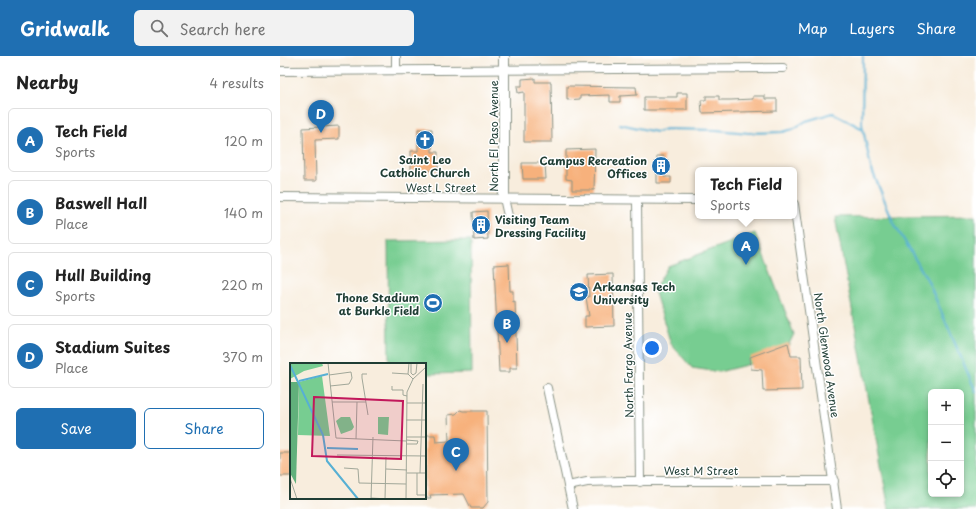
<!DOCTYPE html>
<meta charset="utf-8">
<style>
:root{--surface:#fff;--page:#f2f2f2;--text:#222;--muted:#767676;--line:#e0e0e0;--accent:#1f6fb2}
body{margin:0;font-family:"Playpen Sans",sans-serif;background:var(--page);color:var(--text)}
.controls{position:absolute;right:12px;bottom:12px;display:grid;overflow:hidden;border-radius:6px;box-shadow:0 2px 6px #0003}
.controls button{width:36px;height:36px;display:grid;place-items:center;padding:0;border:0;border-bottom:1px solid var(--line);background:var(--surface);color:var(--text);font:20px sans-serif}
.you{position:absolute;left:372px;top:292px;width:14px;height:14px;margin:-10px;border:3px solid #fff;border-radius:50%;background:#1a73e8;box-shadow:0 0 0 6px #1a73e833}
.badge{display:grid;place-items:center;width:26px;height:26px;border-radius:50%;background:var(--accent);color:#fff;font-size:13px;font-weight:700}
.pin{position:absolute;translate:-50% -33px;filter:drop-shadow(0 1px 2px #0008)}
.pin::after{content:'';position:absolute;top:21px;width:14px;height:12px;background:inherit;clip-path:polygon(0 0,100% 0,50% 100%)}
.popup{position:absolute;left:415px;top:111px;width:102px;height:52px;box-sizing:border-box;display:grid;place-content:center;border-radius:6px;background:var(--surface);filter:drop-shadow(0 1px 3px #0005);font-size:13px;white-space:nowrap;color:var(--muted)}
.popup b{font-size:15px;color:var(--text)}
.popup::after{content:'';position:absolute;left:50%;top:100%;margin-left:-8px;border:8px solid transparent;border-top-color:var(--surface)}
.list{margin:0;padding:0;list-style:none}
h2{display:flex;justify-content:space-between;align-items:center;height:52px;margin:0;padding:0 16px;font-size:17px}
h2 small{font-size:13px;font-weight:400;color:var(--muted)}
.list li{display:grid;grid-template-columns:26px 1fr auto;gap:12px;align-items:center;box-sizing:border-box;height:64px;margin:0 8px 8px;padding:0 8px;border:1px solid var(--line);border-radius:6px}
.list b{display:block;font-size:15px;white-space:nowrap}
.list p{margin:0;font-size:13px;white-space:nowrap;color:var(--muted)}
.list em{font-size:13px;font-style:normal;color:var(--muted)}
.actions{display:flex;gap:8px;padding:12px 16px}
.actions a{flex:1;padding:9px 0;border:1px solid var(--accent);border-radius:6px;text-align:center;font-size:14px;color:var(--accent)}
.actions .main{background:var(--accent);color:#fff}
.icon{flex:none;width:22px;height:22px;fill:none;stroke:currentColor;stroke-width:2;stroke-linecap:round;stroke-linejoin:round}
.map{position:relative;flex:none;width:696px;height:453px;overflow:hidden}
header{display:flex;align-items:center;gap:24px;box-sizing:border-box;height:56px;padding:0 20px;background:var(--accent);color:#fff}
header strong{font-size:19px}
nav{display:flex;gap:22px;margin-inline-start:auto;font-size:14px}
.search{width:280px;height:36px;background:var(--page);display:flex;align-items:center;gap:10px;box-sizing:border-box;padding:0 14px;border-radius:6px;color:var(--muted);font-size:15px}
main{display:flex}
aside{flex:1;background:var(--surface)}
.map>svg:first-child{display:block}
</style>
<header>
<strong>Gridwalk</strong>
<div class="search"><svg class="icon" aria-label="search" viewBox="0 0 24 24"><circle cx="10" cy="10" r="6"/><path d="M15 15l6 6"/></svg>Search here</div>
<nav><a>Map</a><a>Layers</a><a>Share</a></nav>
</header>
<main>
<aside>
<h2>Nearby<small>4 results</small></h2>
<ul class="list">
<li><span class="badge">A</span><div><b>Tech Field</b><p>Sports</p></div><em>120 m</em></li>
<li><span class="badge">B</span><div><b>Baswell Hall</b><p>Place</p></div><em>140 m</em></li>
<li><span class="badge">C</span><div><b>Hull Building</b><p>Sports</p></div><em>220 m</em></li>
<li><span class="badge">D</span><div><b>Stadium Suites</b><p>Place</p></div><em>370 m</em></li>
</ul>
<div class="actions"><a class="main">Save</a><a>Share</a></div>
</aside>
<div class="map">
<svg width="696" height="453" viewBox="0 0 696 453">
<rect width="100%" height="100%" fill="#fff"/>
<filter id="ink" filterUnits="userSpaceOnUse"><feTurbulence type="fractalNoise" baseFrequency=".025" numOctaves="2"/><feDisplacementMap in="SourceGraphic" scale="8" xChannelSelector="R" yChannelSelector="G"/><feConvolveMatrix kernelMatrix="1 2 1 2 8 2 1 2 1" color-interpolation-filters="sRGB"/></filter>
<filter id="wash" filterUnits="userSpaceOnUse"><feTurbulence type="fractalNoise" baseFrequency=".012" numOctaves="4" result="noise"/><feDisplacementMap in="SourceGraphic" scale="16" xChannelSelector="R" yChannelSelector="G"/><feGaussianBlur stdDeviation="0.9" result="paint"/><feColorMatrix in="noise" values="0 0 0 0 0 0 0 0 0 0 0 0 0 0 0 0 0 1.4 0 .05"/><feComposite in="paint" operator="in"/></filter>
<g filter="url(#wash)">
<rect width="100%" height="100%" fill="#f8eddd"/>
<g fill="#77cd91" stroke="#4b8562" fill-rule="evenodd">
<path d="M696,159v294h-87l-54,-292zM651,336h30v102h-30z"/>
<polygon points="475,177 514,278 508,290 478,306 439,316 412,312 391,288 374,234 388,210"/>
<polygon points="191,184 192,317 145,318 145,308 109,308 108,185"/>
</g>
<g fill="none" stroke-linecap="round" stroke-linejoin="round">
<g stroke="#57b0d4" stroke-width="2">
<polyline points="583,0 582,68 591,112 614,167 648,225 696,336"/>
<polyline points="340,68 376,76 386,73 436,74 469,77 503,76 513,73 526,65 553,57 583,73"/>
</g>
</g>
<g id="blocks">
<g fill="#f7b17c">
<polygon points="255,22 255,26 271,26 272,86 244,86 244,36 238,37 237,30 242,30 242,23"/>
<polygon points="287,30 356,31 357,39 340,40 340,46 330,46 330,39 300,40 300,43 287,44"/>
<polygon points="397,37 407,37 407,54 364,54 364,41 397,41"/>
<polygon points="426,40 439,40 439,44 451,44 473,43 473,40 485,40 485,43 497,43 497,55 422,57 421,44 426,44"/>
<polygon points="59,70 59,83 35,84 36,125 24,125 23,72"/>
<polygon points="138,73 152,73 152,96 158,96 158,114 131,115 131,95 138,95"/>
<polygon points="315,93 314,134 292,134 292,124 286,123 286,94"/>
<polygon points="377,100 384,100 384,121 391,121 391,127 377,127"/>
<polygon points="242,107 265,107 266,123 243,123"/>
<polygon points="207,155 208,183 194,184 193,156"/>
<polygon points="229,208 230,235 233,235 233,246 235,245 237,312 230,312 230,316 219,316 214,209"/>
<polygon points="333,218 334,270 305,271 305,260 309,260 306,241 309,241 308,219"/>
<polygon points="508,287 511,300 521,300 522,334 483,335 482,314 471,313 470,301"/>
<polygon points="180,354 183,355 207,355 208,446 203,452 191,452 184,438 150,439 151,442 145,442 145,379 155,379 156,386 169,385 168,359 176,358"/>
<rect x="0" y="397" width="11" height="23"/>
</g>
</g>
</g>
<g filter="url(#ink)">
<use href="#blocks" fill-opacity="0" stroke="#8c9588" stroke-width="1"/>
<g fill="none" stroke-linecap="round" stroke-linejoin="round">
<g stroke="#8c9588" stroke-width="10">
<g id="minor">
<polyline points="116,0 116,14"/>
<polyline points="0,15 503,12"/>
<polyline points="0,141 418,144"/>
<polyline points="224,142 228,160"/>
<polyline points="357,144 360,426"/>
<polyline points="514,148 557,453"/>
<polyline points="267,332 293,453"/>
<polyline points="288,430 307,426 341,425 554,425"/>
</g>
</g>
<g stroke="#8c9588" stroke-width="12">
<polyline id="tertiary" points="224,142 224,0"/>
</g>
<use href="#minor" stroke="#fff" stroke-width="8"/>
<use href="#tertiary" stroke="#fff" stroke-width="10"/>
</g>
</g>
<defs>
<g id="church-disc" transform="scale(1)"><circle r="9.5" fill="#1f6fb2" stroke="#fff"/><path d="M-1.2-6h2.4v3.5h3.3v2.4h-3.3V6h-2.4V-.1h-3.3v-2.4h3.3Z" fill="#fff"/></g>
<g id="building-disc" transform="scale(1)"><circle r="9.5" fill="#1f6fb2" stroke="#fff"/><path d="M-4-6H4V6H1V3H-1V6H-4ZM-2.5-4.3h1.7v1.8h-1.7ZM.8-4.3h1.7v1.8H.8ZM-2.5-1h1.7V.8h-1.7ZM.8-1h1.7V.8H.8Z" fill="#fff"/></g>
<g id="university-disc" transform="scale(1)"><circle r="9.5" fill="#1f6fb2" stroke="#fff"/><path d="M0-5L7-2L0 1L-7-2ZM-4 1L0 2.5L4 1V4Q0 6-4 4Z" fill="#fff"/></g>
<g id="stadium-disc" transform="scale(1)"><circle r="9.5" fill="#1f6fb2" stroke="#fff"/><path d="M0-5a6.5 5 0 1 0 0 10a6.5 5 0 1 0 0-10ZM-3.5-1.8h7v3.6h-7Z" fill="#fff"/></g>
</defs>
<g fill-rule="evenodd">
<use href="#church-disc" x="145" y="84"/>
<use href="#building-disc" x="381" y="110"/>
<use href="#building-disc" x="201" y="169"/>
<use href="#university-disc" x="299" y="236"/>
<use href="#stadium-disc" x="153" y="247"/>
</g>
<g text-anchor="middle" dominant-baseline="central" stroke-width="3" stroke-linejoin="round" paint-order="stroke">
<g font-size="11" fill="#1f3d34" stroke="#fff">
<text transform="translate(213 80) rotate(-90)">North El Paso Avenue</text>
<text x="161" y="131">West L Street</text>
<text transform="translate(547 299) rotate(82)">North Glenwood Avenue</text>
<text transform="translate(348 309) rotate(-91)">North Fargo Avenue</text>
<text x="421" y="414">West M Street</text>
</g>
<g font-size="11" font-weight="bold" fill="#1f3d34" stroke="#fff" text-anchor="end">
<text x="145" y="103" text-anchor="middle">Saint Leo<tspan x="145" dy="13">Catholic Church</tspan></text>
<text x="367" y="104">Campus Recreation<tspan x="367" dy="13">Offices</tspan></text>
<text x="215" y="163" text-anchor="start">Visiting Team<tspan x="215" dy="13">Dressing Facility</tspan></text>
<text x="313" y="230" text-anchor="start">Arkansas Tech<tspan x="313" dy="13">University</tspan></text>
<text x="139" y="241">Thone Stadium<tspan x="139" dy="13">at Burkle Field</tspan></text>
</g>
</g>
<g transform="translate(10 307)">
<rect width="136" height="136" fill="#f8eddd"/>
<path d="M0,0h32l1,3 -19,5 -14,8zM32,13l8,60 -32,-1 1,-53zM51,54h9l4,10 -2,3 -11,4 -5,-13zM88,54h11l-1,18 -10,-1z" fill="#77cd91"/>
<path d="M0,19h9l-3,102 -6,-11z" fill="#61b07b"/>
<path fill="none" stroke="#57b0d4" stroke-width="2" d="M0,2l33,70 4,26 31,38M9,18l29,-7M37,85l31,1"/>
<path fill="none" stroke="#a1a799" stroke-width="1" d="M38,0l8,75 70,3M119,0l-1,11 5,5M121,0v10l2,2 3,-2 1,-10M102,10l16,1M77,11h-5v4l6,37M39,12l22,-3 1,6 -3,6 -19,2M102,23v4h11v5l4,1M42,39h34M117,40h19M116,57h20M116,74h20M66,76l1,-37M116,77l12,1M116,81h11l1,-3M47,92l89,1M54,105l14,1 1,14 47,1M96,106l21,1M117,110h19M127,110v22h9M130,110l3,-89M0,115l7,21M81,135l18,1M81,136l2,-62M95,136l1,-42M116,136l1,-107 6,-13 13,-12"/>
<path fill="#c2185b" fill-opacity="0.15" stroke="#c2185b" stroke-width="2" d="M24,34l89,4 -2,58 -89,-3z"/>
<rect width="136" height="136" fill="none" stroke="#1f3d34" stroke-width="2"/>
</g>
</svg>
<div class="controls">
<button>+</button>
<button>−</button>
<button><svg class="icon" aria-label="locate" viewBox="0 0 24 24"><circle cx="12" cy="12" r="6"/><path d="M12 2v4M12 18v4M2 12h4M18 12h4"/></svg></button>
</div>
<div class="you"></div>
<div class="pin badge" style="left:466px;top:209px">A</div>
<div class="popup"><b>Tech Field</b>Sports</div>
<div class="pin badge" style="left:227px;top:287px">B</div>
<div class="pin badge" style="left:176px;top:415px">C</div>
<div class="pin badge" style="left:41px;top:77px">D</div>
</div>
</main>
